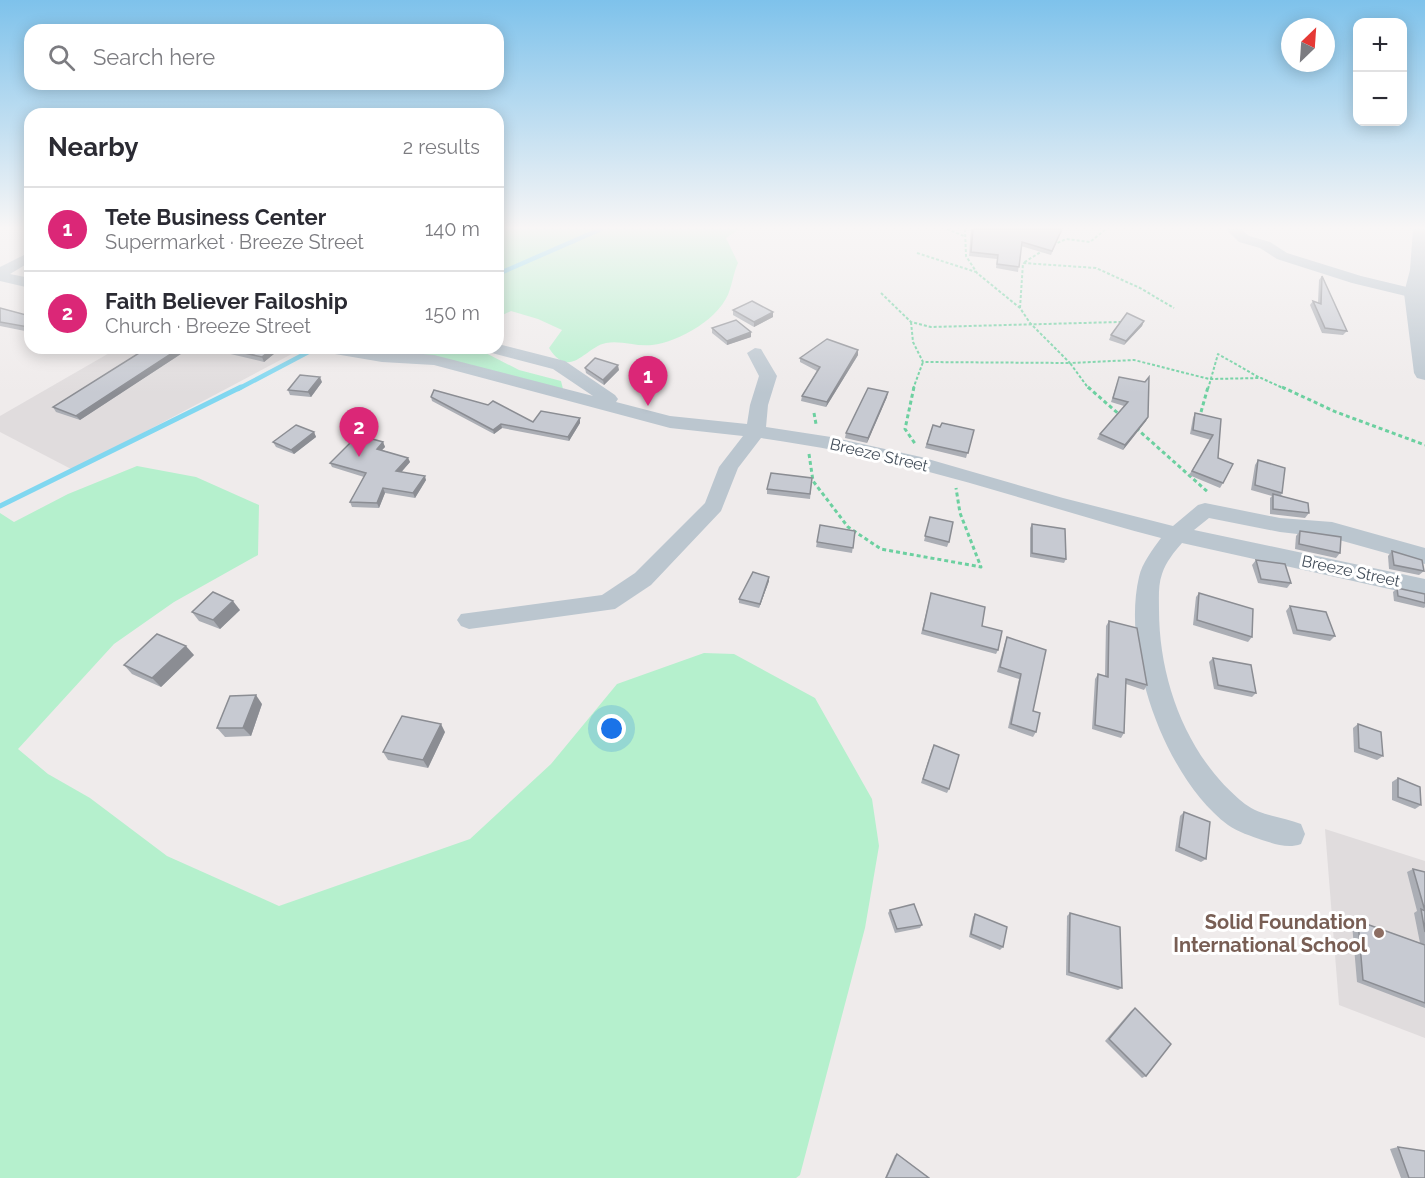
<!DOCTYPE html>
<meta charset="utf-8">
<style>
:root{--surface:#fff;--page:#f7f7f7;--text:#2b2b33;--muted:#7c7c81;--line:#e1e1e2;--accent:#db2777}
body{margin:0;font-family:Raleway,sans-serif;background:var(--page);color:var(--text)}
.controls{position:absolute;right:18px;top:18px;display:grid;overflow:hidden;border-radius:12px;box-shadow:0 3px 15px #0003}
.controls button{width:54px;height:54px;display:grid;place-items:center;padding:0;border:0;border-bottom:2px solid var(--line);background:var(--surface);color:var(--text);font:30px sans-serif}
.compass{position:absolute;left:1281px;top:18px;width:54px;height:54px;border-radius:50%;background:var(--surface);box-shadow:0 3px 15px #0003;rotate:25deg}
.you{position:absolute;left:612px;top:729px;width:21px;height:21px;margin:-15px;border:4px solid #fff;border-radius:50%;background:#1a73e8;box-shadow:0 0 0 9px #1a73e833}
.badge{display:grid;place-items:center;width:39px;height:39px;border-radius:50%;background:var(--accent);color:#fff;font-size:20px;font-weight:700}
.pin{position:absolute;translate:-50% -50px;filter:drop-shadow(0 2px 3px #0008)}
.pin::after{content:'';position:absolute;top:32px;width:21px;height:18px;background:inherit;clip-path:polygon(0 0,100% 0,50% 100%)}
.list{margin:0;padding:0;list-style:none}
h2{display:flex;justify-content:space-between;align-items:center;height:78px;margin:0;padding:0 24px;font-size:26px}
h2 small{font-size:20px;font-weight:400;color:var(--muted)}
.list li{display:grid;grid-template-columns:39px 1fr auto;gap:18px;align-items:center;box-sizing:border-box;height:84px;padding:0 24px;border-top:2px solid var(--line)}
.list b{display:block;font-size:22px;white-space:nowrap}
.list p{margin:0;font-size:20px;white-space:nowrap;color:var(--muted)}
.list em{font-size:20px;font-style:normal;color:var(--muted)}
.icon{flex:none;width:33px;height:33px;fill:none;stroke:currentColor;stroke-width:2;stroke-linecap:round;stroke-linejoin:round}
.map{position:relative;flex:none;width:1425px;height:1178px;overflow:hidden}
.search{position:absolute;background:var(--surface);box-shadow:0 3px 15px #0003;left:24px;top:24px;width:480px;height:66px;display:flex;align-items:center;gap:15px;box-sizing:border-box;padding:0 21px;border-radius:18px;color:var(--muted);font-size:22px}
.panel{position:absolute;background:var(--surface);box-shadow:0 3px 15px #0003;left:24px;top:108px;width:480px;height:246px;border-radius:18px}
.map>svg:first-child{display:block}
</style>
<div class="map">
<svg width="1425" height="1178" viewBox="0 0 1425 1178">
<rect width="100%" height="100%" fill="#efebeb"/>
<g fill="#e0dcdd">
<polygon points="118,348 303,348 73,470 0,432 0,416"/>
<polygon points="1325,829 1425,861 1425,1038 1339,1005"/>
</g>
<g fill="#b5f0cd">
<path d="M502,229h237l-13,9 12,25c-4,9 -5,17 -8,26 -8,29 -51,53 -78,56 -15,2 -31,-5 -46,-2 -21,4 -36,38 -57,5l13,-18 -24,-11 -27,-8 -13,6v-85z"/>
<polygon points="359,348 476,348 519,370 561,381 563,389"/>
<polygon points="137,466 196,477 259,505 258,555 174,602 114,644 18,749 48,774 90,798 167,856 279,906 470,839 551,764 617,684 704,653 734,654 815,698 872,799 879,846 865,928 800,1175 796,1178 0,1178 0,513 14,522 68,494"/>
</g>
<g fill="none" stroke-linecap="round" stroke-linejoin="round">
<g stroke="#80d7f0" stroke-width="4.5">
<polyline points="498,274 601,229"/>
<polyline points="238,389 316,348"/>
</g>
<polyline stroke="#80d7f0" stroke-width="5" points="0,506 241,387"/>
<g stroke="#6cd0a0" stroke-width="2" stroke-dasharray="3 2" stroke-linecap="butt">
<polyline points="947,229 964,236"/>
<polyline points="965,229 966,256 977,273 1020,308 1030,323 1070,363 1134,360 1209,379 1261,378 1285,389"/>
<polyline points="1053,245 1066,239 1090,242 1106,229"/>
<polyline points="1044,250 1023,263 1096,268 1140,288 1174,308"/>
<polyline points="917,253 976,272"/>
<polyline points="881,293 911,322 931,327 1120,322"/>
<polyline points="1020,308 1023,263"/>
<polyline points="911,322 913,342 923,362 1070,363 1089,389"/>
<polyline points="913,389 923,362"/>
<polyline points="1208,389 1218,354 1260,378"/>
</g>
<g stroke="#6cd0a0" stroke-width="3" stroke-dasharray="4 3" stroke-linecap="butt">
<polyline points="914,387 905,429 916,445"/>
<polyline points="1088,387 1121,416"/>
<polyline points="1282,387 1336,412 1425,445"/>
<polyline points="1201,412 1208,387"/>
<polyline points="814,413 816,424"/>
<polyline points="1136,428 1209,493"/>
<polyline points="809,454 813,481 848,527 881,549 981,567 960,513 956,488"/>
</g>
<g fill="#bbc6cf" fill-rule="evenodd">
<polygon points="1226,229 1241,229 1249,236 1270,242 1287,253 1361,276 1419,290 1422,293 1414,298 1352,283 1277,259 1260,248 1239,242"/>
<polygon points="30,252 30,262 10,274 30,278 30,288 0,281 0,267"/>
<path d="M498,344l67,17 50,34 3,4 -2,3 54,14 77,8 3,-19 9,-29 -12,-23 8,-5 6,1 16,27 -9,29 -2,22 65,10 90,20 142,41 110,28 25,-21 7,-2 75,15 52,4 93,26v16l-93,-26 -52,-6 -71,-14 -15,12 231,49v18l-243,-54c-8,9 -16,19 -20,31 -4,11 -3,25 -3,36 0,72 29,149 86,194 16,12 38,13 56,20l4,10 -4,10c-13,5 -26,0 -39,-4 -11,-4 -24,-8 -34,-15 -63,-47 -107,-171 -89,-248 3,-14 14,-28 22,-39 -81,-21 -161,-48 -243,-69 -51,-14 -104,-23 -157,-31l-23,30 -17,43 -70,74 -36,24 -146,20 -8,-3 -4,-6 4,-6 141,-19 33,-22 70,-70 14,-36 24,-31 -73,-8 -236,-63 -52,-3 -53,-9 -8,-5h38l75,7 159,41 -40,-27 -65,-17 -2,-4h12z"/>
</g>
<polygon fill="#bbc6cf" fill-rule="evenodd" points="1413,229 1425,229 1425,380 1417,378 1414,373 1404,293 1410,270"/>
</g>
<g fill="#abaeb5">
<polygon points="971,229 1062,229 1051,255 1021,246 1018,272 996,268 997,259 969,256"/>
<polygon points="1322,276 1347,331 1343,335 1322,333 1310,305 1313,301 1318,303 1319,280"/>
<polygon points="0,308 30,316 30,332 0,326"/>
<polygon points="733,310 773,317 754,327 733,315"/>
<polygon points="1144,321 1142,326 1124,345 1109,340 1111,335"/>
<polygon points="712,328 751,337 727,345 712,333"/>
<polygon points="147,348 190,348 80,420 56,412 53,407"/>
<polygon points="220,348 280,348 280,349 264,362 222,352"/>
<polygon points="858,355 826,407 801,401 802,396 817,371 800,362 800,358"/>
<polygon points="585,368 619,370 604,385 586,373"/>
<polygon points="1119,377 1148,417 1146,421 1123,450 1097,439 1100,434 1124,406 1111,402"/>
<polygon points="322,382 311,397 290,395 288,390"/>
<polygon points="431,397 533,422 580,423 569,441 502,428 494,434 432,401"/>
<polygon points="887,397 867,443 845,438 846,433"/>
<polygon points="1195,413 1221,419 1218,458 1223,483 1220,488 1189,475 1211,440 1190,434 1193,418"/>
<polygon points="933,425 940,427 974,430 966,458 925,448"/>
<polygon points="314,432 316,437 294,454 276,447 273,442"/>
<polygon points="383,442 385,447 382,450 408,458 410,462 401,472 426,480 415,498 385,493 379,508 352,507 350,502 364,477 332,467 330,463"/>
<polygon points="1258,460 1282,493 1281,495 1309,513 1305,518 1270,514 1270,498 1272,496 1251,490 1255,465"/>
<polygon points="812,478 810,499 767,494 767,489"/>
<polygon points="930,517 949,542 947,547 924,541"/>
<polygon points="1032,524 1066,559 1064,563 1030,557 1030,528"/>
<polygon points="820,525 855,531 852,553 816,547"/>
<polygon points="1300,531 1340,553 1336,558 1295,549 1296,536"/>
<polygon points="1392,551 1424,571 1419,575 1389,569 1388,556"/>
<polygon points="1256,560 1291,583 1287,588 1258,583 1252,565"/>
<polygon points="769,581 759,608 739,603 739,599"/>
<polygon points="1397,588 1425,594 1425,607 1424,608 1394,601 1393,592"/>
<polygon points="931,593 998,650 996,654 921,634"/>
<polygon points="1199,593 1252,637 1248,642 1193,625 1196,597"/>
<polygon points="1290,606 1335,636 1330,641 1293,634 1286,611"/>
<polygon points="240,610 220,629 199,621 192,612"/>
<polygon points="1109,621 1147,685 1144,690 1126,684 1124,733 1121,738 1092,729 1095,679 1098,674 1105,676 1106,626"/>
<polygon points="1007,637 1046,650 1033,711 1036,732 1033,737 1008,728 1019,679 997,672 1005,642"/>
<polygon points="194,655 161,687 132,674 124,665"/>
<polygon points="1213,658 1256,693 1252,697 1214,689 1209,662"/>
<polygon points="262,704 251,736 225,737 217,728"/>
<polygon points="1358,724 1383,756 1377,760 1354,752 1353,728"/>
<polygon points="445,732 428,768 388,760 383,752"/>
<polygon points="932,749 949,789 947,793 921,783"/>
<polygon points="1398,778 1421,805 1415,809 1392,800 1392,782"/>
<polygon points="1184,812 1206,859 1201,862 1175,851 1180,816"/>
<polygon points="1413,869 1425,872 1425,1008 1357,982 1352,924 1358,921 1420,943 1414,913 1417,911 1407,872"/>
<polygon points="890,910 922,925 920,928 895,933 888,913"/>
<polygon points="1070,913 1122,988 1118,990 1066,975 1067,916"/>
<polygon points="975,914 1003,947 1000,950 969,937 973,917"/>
<polygon points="1135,1008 1146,1076 1142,1078 1105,1041 1131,1011"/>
<polygon points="1398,1147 1425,1178 1401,1178 1390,1149"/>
<polygon points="897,1154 929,1178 885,1178 895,1155"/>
</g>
<g fill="#8b8d93">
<polygon points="773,312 773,317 754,327 754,322"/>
<polygon points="1144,321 1142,326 1124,345 1126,341"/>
<polygon points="751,332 751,337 727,345 727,341"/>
<polygon points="180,348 190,348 80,420 76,416"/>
<polygon points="273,348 280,348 280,349 264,362 262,357"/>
<polygon points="858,350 858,355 826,407 827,402"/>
<polygon points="618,365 619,370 604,385 603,380"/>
<polygon points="320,377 322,382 311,397 308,392"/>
<polygon points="888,392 887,397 867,443 868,438"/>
<polygon points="1148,417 1146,421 1123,450 1125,445"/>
<polygon points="580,418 580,423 569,441 568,437"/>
<polygon points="501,424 502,428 494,434 493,430"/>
<polygon points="314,432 316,437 294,454 291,450"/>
<polygon points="383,442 385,447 378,454 377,449"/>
<polygon points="408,458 410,462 398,476 396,471"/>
<polygon points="425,476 426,480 415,498 413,493"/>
<polygon points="383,488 385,493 379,508 377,503"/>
<polygon points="769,577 769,581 759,608 760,604"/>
<polygon points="233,601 240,610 220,629 213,620"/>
<polygon points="186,646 194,655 161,687 152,678"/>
<polygon points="256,695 262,704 251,736 243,728"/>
<polygon points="441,724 445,732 428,768 423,760"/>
</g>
<g fill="#c7cad2" stroke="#8b8d93" stroke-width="1.5">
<polygon points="973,229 1062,229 1052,251 1022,242 1019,267 997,264 998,255 971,252"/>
<polygon points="1322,276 1347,331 1325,328 1313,301 1321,304"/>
<polygon points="752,301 773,312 754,322 733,310"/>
<polygon points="0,308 30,316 28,327 0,322"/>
<polygon points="1127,313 1144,321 1126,341 1111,335"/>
<polygon points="736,320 751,332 727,341 712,328"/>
<polygon points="827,339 858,350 827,402 802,396 820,367 800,358"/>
<polygon points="147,348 180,348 76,416 53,407"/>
<polygon points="223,348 273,348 262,357"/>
<polygon points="595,358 618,365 603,380 585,368"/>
<polygon points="300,375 320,377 308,392 288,390"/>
<polygon points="1119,377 1145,382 1149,377 1148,417 1125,445 1100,434 1128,402 1113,398"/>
<polygon points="868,388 888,392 868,438 846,433"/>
<polygon points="434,390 488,405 493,401 533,422 541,411 580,418 568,437 501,424 493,430 431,397"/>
<polygon points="1195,413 1221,419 1218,458 1233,464 1223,483 1192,471 1213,435 1193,430"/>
<polygon points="942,423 974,430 968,453 927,444 933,425 940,427"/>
<polygon points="296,425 314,432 291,450 273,442"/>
<polygon points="358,435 383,442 377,449 408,458 396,471 425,476 413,493 383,488 377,503 350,502 366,473 330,463"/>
<polygon points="1258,460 1285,468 1282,493 1255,485"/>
<polygon points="771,473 812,478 810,494 767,489"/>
<polygon points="1273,494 1308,503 1309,513 1273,509"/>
<polygon points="930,517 953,522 949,542 925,536"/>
<polygon points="1032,524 1065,529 1066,559 1032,553"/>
<polygon points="820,525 855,531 853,548 817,542"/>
<polygon points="1300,531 1341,537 1340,553 1299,544"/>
<polygon points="1392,551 1422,560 1424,571 1394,565"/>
<polygon points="1256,560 1285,564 1291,583 1261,579"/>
<polygon points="753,572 769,577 760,604 739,599"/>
<polygon points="1397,588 1425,594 1425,603 1398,596"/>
<polygon points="213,592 233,601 213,620 192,612"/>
<polygon points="931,593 985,607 982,626 1002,631 998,650 923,630"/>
<polygon points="1199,593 1253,609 1252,637 1197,620"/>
<polygon points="1290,606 1326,612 1335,636 1297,630"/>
<polygon points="1109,621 1137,628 1147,685 1126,679 1124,733 1095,725 1098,674 1108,677"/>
<polygon points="157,634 186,646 152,678 124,665"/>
<polygon points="1007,637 1046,650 1033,711 1040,713 1036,732 1011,724 1021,674 1000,667"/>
<polygon points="1213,658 1251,665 1256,693 1218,685"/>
<polygon points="256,695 243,728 217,728 230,696"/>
<polygon points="402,716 441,724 423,760 383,752"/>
<polygon points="1358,724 1381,732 1383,756 1359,748"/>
<polygon points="934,745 959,755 949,789 923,779"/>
<polygon points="1398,778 1420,787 1421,805 1398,797"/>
<polygon points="1184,812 1210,822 1206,859 1179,847"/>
<polygon points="1413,869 1425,872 1425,932 1421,909 1425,911"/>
<polygon points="914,904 922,925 897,929 890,910"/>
<polygon points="1070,913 1120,927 1122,988 1069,972"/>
<polygon points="975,914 1007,927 1003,947 971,934"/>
<polygon points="1358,921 1425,945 1425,1003 1363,980"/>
<polygon points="1135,1008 1171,1044 1146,1076 1109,1039"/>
<polygon points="1398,1147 1425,1151 1425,1178 1409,1178"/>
<polygon points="897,1154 929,1178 886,1178"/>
</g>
<linearGradient id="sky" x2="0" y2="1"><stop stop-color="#7ec2eb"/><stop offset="0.58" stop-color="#f8f6f6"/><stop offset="1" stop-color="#f8f6f6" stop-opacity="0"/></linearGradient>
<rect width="1425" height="393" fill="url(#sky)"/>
<circle fill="#8d6e63" stroke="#fff" stroke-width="2" cx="1379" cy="933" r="6"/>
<g text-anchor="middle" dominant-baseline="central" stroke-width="6" stroke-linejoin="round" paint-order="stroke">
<g font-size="16" fill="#434e5a" stroke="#fff">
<text transform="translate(879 455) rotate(13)">Breeze Street</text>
<text transform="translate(1351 571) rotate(12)">Breeze Street</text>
</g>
<g font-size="20" font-weight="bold" fill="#785e54" stroke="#fff" text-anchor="end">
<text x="1367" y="922">Solid Foundation<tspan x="1367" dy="23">International School</tspan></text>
</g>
</g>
</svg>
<div class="controls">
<button>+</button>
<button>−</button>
</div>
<svg class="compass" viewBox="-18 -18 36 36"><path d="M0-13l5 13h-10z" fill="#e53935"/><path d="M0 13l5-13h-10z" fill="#7c7c81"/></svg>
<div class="you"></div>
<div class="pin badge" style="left:648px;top:406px">1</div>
<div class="pin badge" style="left:359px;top:457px">2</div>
<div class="search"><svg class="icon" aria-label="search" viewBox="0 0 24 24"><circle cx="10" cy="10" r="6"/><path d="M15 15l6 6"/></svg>Search here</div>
<section class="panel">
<h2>Nearby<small>2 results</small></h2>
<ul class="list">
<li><span class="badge">1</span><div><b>Tete Business Center</b><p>Supermarket · Breeze Street</p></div><em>140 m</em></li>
<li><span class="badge">2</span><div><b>Faith Believer Failoship</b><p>Church · Breeze Street</p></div><em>150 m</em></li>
</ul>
</section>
</div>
